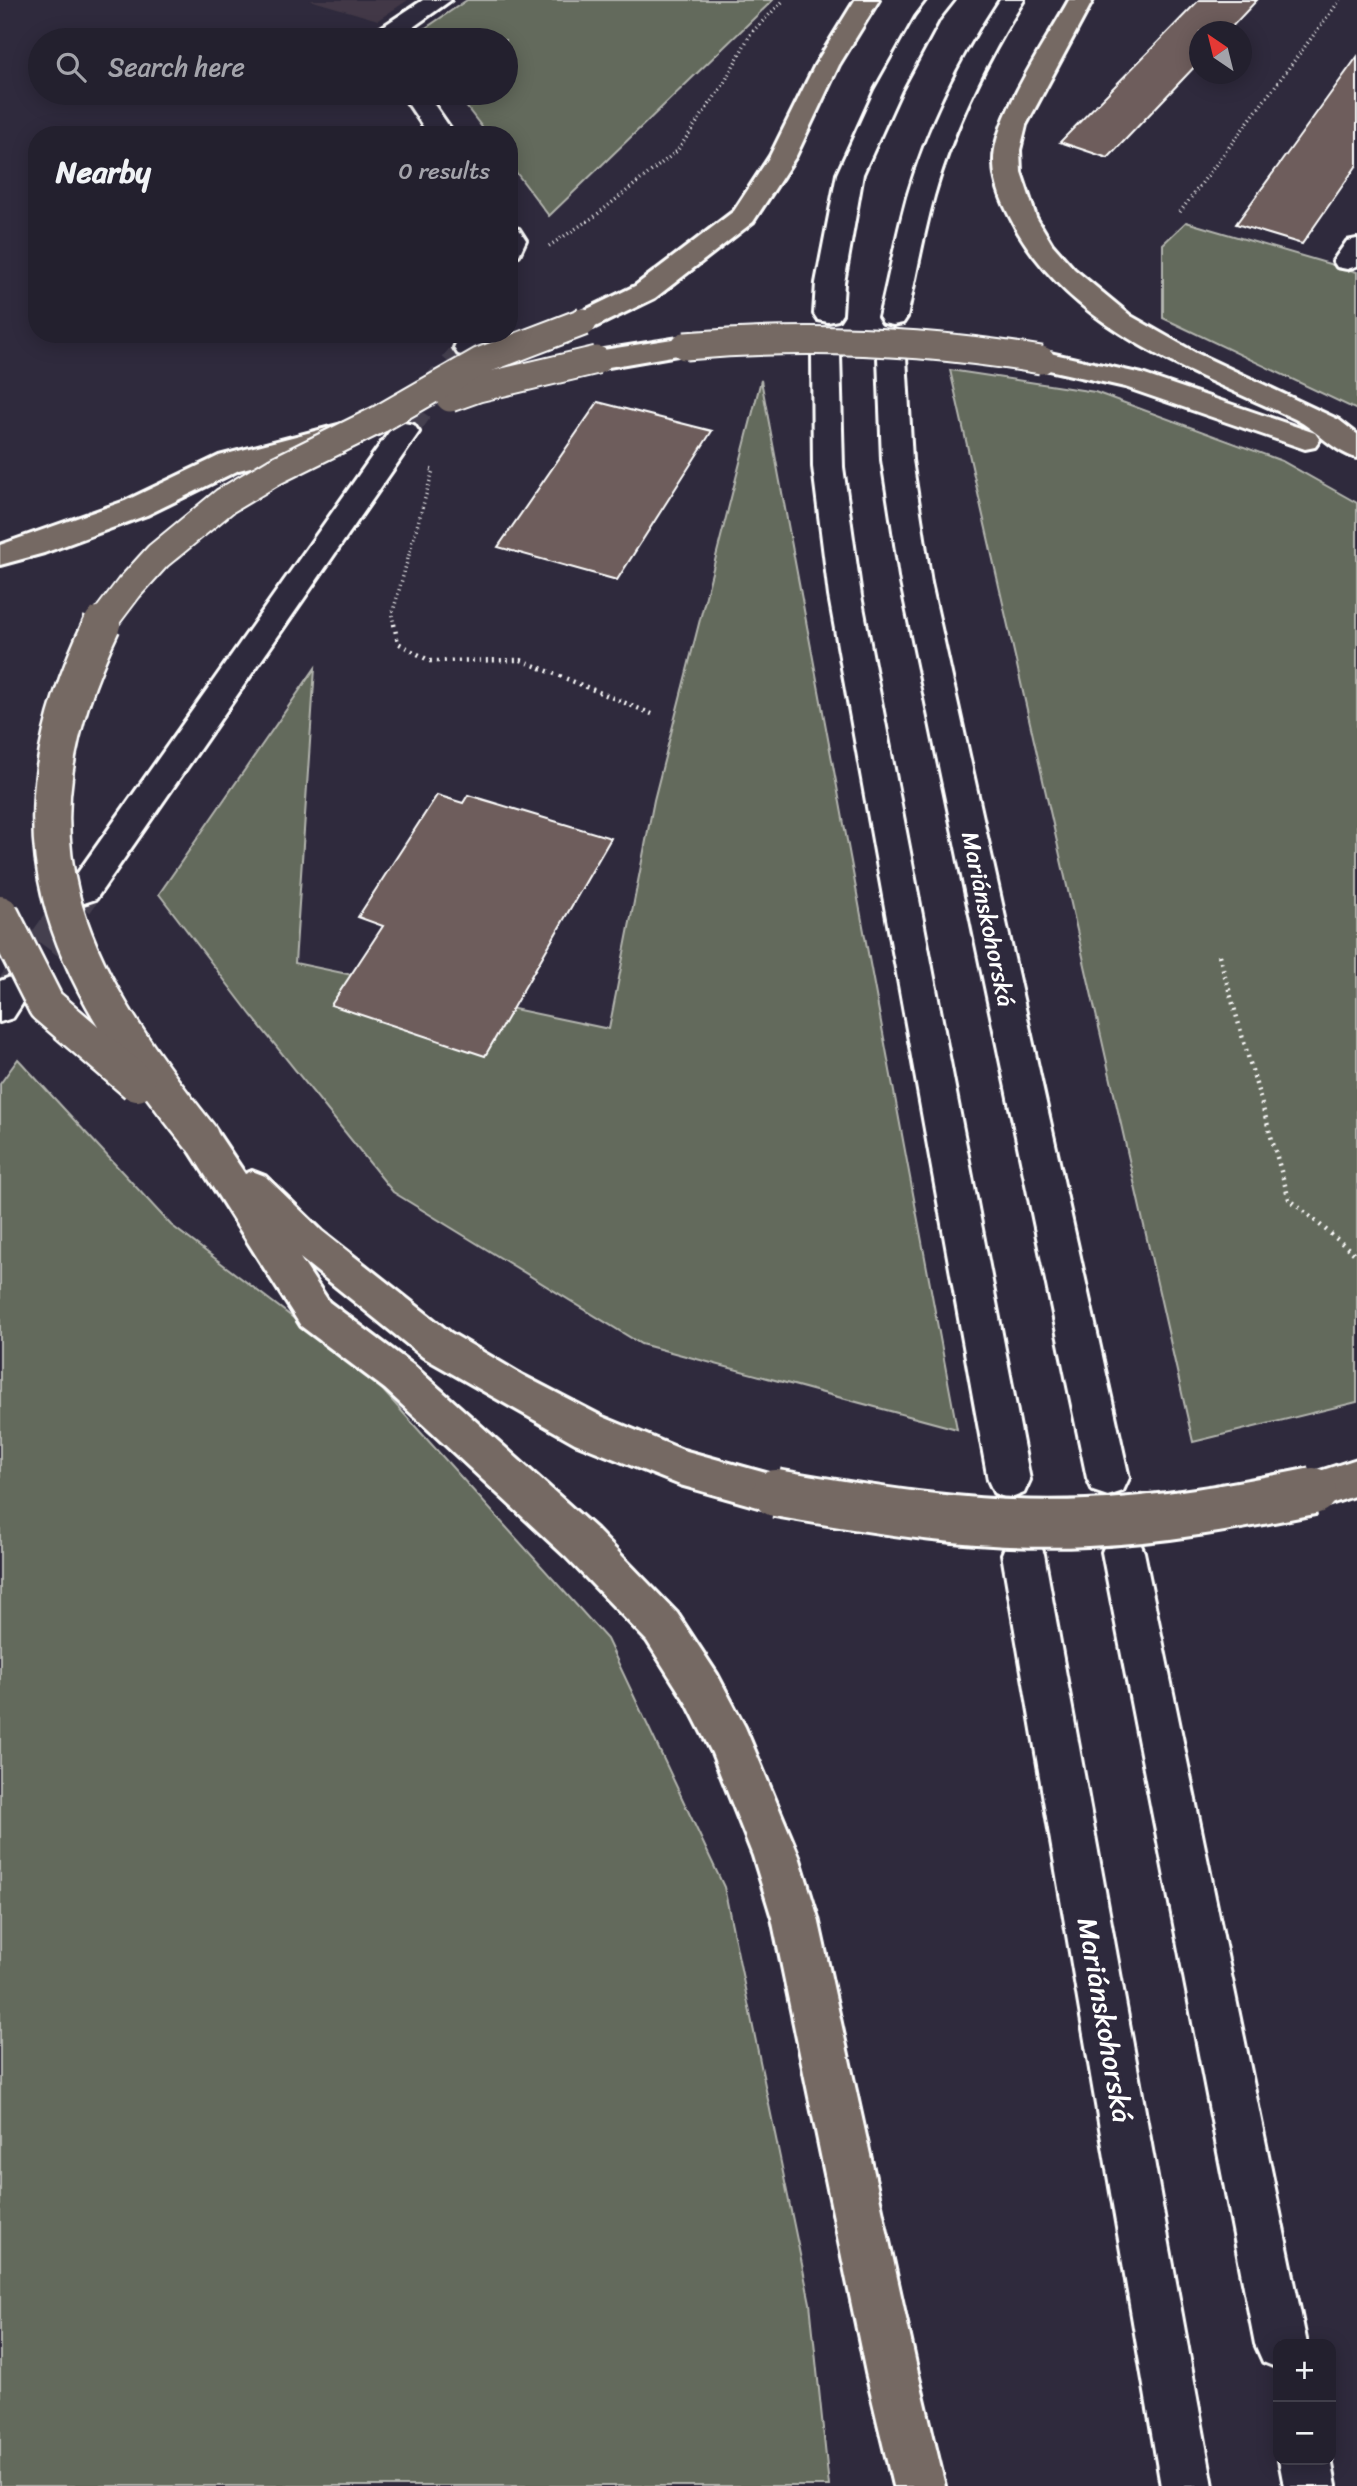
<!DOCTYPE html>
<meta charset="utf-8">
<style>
:root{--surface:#23202e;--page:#2b2836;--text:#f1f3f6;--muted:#a3a3aa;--line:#403e4a}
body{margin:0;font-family:Sriracha,sans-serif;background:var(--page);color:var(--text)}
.controls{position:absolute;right:21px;bottom:21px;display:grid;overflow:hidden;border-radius:14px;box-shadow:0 4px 18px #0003}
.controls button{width:63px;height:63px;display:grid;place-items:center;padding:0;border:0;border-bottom:2px solid var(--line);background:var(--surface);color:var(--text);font:35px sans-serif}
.compass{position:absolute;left:1189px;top:21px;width:63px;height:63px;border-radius:50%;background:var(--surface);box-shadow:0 4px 18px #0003;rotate:325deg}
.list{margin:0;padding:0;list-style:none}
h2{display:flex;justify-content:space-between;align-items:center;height:91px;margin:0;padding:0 28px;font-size:30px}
h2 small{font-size:23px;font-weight:400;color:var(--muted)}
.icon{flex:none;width:38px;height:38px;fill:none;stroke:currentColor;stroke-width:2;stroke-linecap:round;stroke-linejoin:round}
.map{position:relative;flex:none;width:1357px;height:2486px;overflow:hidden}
.search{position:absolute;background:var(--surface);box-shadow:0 4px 18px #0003;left:28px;top:28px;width:490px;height:77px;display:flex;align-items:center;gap:18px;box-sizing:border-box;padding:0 24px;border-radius:38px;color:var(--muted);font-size:26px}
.panel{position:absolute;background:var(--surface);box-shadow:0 4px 18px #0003;left:28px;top:126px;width:490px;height:217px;border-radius:28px}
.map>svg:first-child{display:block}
</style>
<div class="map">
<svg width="1357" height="2486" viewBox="0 0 1357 2486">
<rect width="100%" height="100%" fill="#2f2a3d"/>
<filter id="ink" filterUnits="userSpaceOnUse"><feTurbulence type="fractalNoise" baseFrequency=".0143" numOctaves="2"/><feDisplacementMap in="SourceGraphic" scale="14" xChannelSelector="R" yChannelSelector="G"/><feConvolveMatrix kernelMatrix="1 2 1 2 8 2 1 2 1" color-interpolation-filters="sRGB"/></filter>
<g filter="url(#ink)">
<polygon fill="#423946" points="310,0 408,0 378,20"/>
<g fill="#646a5c" stroke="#b2b4ae" stroke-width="2">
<polygon points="467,0 773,0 549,216 509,163 509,135 488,135 456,93 506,93 506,40 417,40 414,36"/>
<polygon points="1186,222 1357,272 1357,410 1163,318 1163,244"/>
<polygon points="950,370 1095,392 1282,461 1357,503 1357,1402 1193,1442"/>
<polygon points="761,380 957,1429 641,1344 393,1192 251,1015 159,894 315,668 295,963 609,1029 654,800"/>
<polygon points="18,1059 171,1225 370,1376 607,1639 724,1887 810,2303 829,2486 0,2486 0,1084"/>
</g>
<g fill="#6e5d5b" stroke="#fff" stroke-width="2">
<polygon points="1199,0 1257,0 1227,32 1200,32 1200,61 1108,158 1060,142"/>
<polygon points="1357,57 1357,165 1302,244 1236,224"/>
<polygon points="598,402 712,431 617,580 498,547"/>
<polygon points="437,795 463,803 468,795 611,838 485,1056 331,1005 383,926 358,917"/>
</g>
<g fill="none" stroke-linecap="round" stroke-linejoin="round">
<polyline stroke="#443f50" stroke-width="27" stroke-dasharray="27 14" stroke-linecap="butt" points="404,432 442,377 468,348"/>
<polyline stroke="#443f50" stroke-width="36" stroke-dasharray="36 18" stroke-linecap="butt" points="13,990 84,890"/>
<g stroke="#fff" stroke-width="6">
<g id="street">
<polygon points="423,0 451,0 395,40 367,40 370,35"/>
<polygon points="401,93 426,93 455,135 429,135"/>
<polygon points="509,227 519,229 526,240 519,255 509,257"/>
<polygon points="1357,239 1357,266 1347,269 1337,267 1333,261 1347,241"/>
<polygon points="460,334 488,334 478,354 468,357 458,354 454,348"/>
<polygon points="404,423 414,425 419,432 96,899 84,903 72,899 67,890 72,881 394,425"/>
<polygon points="13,976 26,980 31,990 13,1018 0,1022 0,981"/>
</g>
</g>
<g stroke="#fff" stroke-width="6">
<g id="secondary">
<polygon points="929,0 954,0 939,19 901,90 863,174 844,283 842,314 838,320 828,322 818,320 814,314 816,283 837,174 875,90 916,17"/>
<path d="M1000,0h24c-38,61 -70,126 -90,196 -11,40 -18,81 -27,121l-4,6 -10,2 -10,-2 -4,-6c10,-40 17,-80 28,-120 21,-70 53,-136 93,-197z"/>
<polygon points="826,345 836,348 840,354 843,467 861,596 1030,1480 1024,1493 1009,1499 994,1493 988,1480 829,596 813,467 812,354 816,348"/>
<polygon points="892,348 902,351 906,357 912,460 931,583 1129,1478 1123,1491 1108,1496 1093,1491 1087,1478 901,583 882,460 878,357 882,351"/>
<polygon points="1123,1533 1138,1538 1144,1552 1307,2344 1278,2344 1278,2368 1263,2362 1255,2344 1102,1552 1108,1538"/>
<polygon points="1023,1535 1038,1540 1044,1554 1213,2486 1161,2486 1002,1554 1008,1540"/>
<polygon points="1331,2459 1336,2486 1284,2486 1279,2460"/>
</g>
</g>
<g stroke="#fff" stroke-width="6">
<g id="highway">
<polygon points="855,0 879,0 839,65 796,156 753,222 655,298 593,328 583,330 573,328 569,322 573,316 635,286 734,211 770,156 815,65"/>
<path d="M1069,0h24l-67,125 -6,25 1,22 15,45 16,27 22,25 57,47 65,37 143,67 18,14v24c-23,-6 -40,-28 -62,-39 -101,-47 -217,-86 -277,-187 -12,-22 -24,-44 -24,-70 -1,-43 53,-122 75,-162z"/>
<polygon points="685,337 695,340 699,346 695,352 597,369 587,366 583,360 587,354 597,351"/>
<polygon points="1041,351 1142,374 1315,433 1320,440 1315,447 1305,449 1125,387 1031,366 1027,360 1031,354"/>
<polygon points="346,423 356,425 361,432 356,439 239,470 147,515 44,553 0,565 0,545 125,501 219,456"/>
<polygon points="200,1122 213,1126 245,1174 252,1171 265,1176 322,1231 451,1333 524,1376 603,1417 683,1450 791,1480 797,1493 791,1506 776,1512 680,1485 575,1443 423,1357 300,1258 329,1302 413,1365 596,1529 677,1613 717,1674 745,1727 799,1856 818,1918 918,2373 945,2486 893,2486 866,2373 772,1918 753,1856 712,1753 687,1704 647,1641 566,1557 385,1389 301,1326 181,1137 187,1126"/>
<polygon points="1357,1459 1357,1495 1313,1510 1298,1504 1292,1491 1298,1478"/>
</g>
</g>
<g stroke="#fff" stroke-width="3.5" stroke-dasharray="1 3.5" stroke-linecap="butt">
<polyline points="1180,212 1340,0"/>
<polyline points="549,246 595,216 677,151 723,85 751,33 784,0"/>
<polyline points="394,625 392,615 433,470 430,469"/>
</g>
<g stroke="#fff" stroke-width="4.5" stroke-dasharray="2 5" stroke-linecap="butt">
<polyline points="394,624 398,643 430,661 521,660 652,714"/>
<polyline points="1219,955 1289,1199 1357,1256"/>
</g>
<use href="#street" fill="#2f2a3d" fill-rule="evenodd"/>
<use href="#secondary" fill="#2f2a3d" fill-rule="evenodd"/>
<use href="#highway" fill="#756964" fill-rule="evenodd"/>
<g stroke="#fff" stroke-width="31" stroke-linecap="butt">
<g id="highway-bridge-far2">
<path d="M685,346c121,-11 237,-6 356,14"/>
<polyline points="450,398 478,388 597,360"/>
<polyline points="101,625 129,588 158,556 225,501 275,471 380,419 481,361 583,322"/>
</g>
</g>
<g stroke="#fff" stroke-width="41" stroke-linecap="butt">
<g id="highway-bridge-far1">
<path d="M102,624c-102,213 -41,340 98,513"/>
<polyline points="0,914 46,1005 137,1083"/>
</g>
</g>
<g stroke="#fff" stroke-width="52" stroke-linecap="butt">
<path id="highway-bridge" d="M776,1493c103,18 206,35 311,30 76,-3 151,-17 226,-32"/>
</g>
<use href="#highway-bridge-far2" stroke="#756964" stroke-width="27"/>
<use href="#highway-bridge-far1" stroke="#756964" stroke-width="36"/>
<use href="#highway-bridge" stroke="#756964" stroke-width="46"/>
</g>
</g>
<g text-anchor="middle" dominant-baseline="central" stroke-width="6" stroke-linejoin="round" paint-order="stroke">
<g font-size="24" fill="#fff" stroke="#2f2a3d">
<text transform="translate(988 919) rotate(78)">Mariánskohorská</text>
</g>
<g font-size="28" fill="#fff" stroke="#2f2a3d">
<text transform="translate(1105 2020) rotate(80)">Mariánskohorská</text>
</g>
</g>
</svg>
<div class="controls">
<button>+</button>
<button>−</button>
</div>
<svg class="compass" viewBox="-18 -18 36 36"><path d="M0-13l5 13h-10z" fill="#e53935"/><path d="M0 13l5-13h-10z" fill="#a3a3aa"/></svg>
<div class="search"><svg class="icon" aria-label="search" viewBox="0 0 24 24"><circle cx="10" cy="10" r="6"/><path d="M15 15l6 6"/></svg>Search here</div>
<section class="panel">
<h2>Nearby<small>0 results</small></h2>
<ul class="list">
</ul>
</section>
</div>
